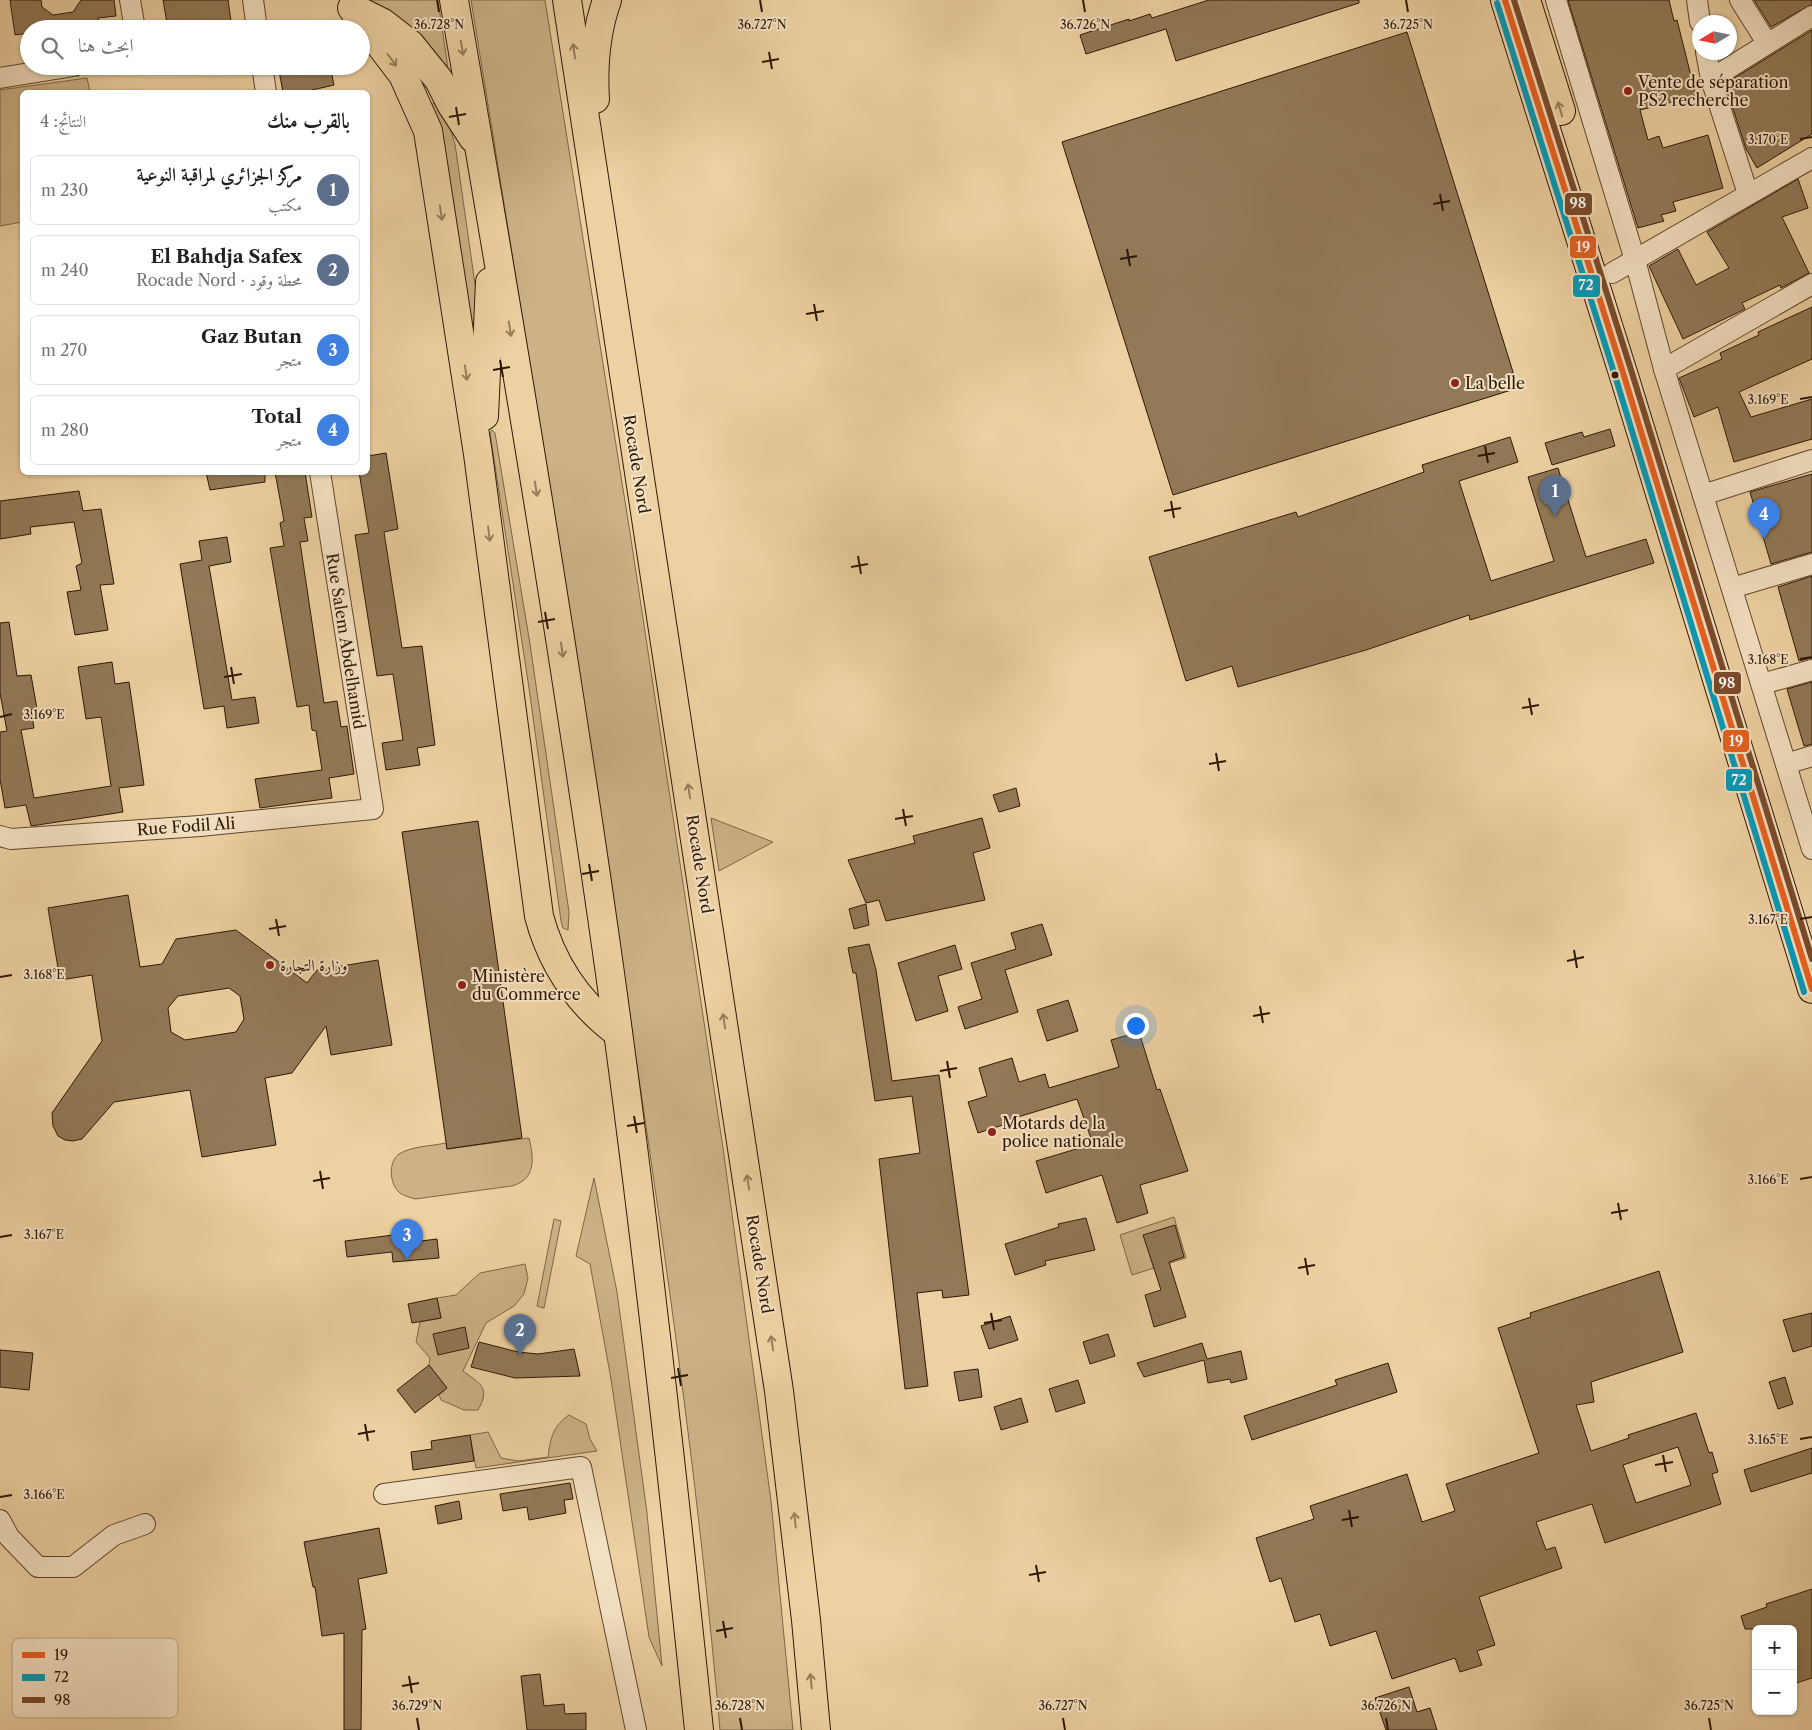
<!DOCTYPE html>
<html lang="ar">
<meta charset="utf-8">
<style>
:root{--surface:#fff;--page:#f2f2f2;--text:#202124;--muted:#757577;--line:#e0e0e0;--accent:#1a73e8}
body{margin:0;font-family:"Libre Caslon Text",Amiri,serif;background:var(--page);color:var(--text);direction:rtl}
.controls{position:absolute;right:15px;bottom:15px;display:grid;overflow:hidden;border-radius:8px;box-shadow:0 1px 4px #0004}
.controls button{width:45px;height:45px;display:grid;place-items:center;padding:0;border:0;border-bottom:1px solid var(--line);background:var(--surface);color:var(--text);font:25px sans-serif}
.compass{position:absolute;left:1692px;top:15px;width:45px;height:45px;border-radius:50%;background:var(--surface);box-shadow:0 1px 4px #0004;rotate:260deg}
.you{position:absolute;left:1135px;top:1025px;width:18px;height:18px;margin:-12px;border:4px solid #fff;border-radius:50%;background:#1a73e8;box-shadow:0 0 0 8px #1a73e833}
.badge{display:grid;place-items:center;width:32px;height:32px;border-radius:50%;background:var(--accent);color:#fff;font-size:16px;font-weight:700}
.pin{position:absolute;translate:-50% -41px;filter:drop-shadow(0 1px 2px #0008)}
.pin::after{content:'';position:absolute;top:26px;width:18px;height:15px;background:inherit;clip-path:polygon(0 0,100% 0,50% 100%)}
.list{margin:0;padding:0;list-style:none}
h2{display:flex;justify-content:space-between;align-items:center;height:65px;margin:0;padding:0 20px;font-size:21px}
h2 small{font-size:16px;font-weight:400;color:var(--muted)}
.list li{display:grid;grid-template-columns:32px 1fr auto;gap:15px;align-items:center;box-sizing:border-box;height:70px;margin:0 10px 10px;padding:0 10px;border:1px solid var(--line);border-radius:8px}
.list b{display:block;font-size:19px;white-space:nowrap}
.list p{margin:0;font-size:16px;white-space:nowrap;color:var(--muted)}
.list em{font-size:16px;font-style:normal;color:var(--muted)}
.icon{flex:none;width:28px;height:28px;fill:none;stroke:currentColor;stroke-width:2;stroke-linecap:round;stroke-linejoin:round}
.map{position:relative;flex:none;width:1812px;height:1730px;overflow:hidden;direction:ltr}
.search{position:absolute;background:var(--surface);box-shadow:0 1px 4px #0004;left:20px;top:20px;width:350px;height:55px;display:flex;align-items:center;gap:12px;box-sizing:border-box;padding:0 18px;border-radius:28px;color:var(--muted);font-size:19px}
.panel{position:absolute;background:var(--surface);box-shadow:0 1px 4px #0004;left:20px;top:90px;width:350px;height:385px;border-radius:8px;direction:rtl}
.map>svg:first-child{display:block}
</style>
<div class="map">
<svg width="1812" height="1730" viewBox="0 0 1812 1730">
<rect width="100%" height="100%" fill="#eed1a2"/>
<filter id="stains"><feTurbulence type="fractalNoise" baseFrequency=".004" numOctaves="4"/><feColorMatrix values="0 0 0 0 .2 0 0 0 0 .09 0 0 0 0 .02 0 0 0 .5 -.17"/></filter>
<radialGradient id="worn" r=".72"><stop offset=".6" stop-color="#630" stop-opacity="0"/><stop offset="1" stop-color="#630" stop-opacity=".3"/></radialGradient>
<g fill="#cdb287" stroke="#7e6646">
<polygon points="364,0 438,0 450,82"/>
<path d="M471,0h74l86,539 92,609 48,353 22,229h-73c-22,-254 -59,-506 -97,-758 -48,-324 -99,-648 -152,-972z"/>
<polygon points="87,78 90,92 22,92 22,222 0,226 0,90"/>
<polygon points="434,103 440,105 446,116 455,144 483,340 470,350 428,107"/>
<polygon points="492,430 495,433 530,644 569,912 568,930 563,928 561,921 529,688 490,433"/>
<polygon points="711,818 773,842 719,871"/>
<path d="M529,1138c5,21 7,41 -17,48l-97,13c-5,-2 -11,-3 -15,-6 -11,-9 -12,-31 -1,-39 13,-8 33,-8 47,-11l1,6z"/>
<polygon points="594,1178 617,1292 647,1513 662,1666 649,1637 611,1379 590,1264 576,1256"/>
<polygon points="1174,1217 1186,1258 1132,1275 1120,1235"/>
<polygon points="554,1219 561,1221 544,1308 537,1306"/>
<path d="M525,1264l3,14 -4,16 -10,12 -28,17 -23,48c17,13 28,16 15,39h-14l-23,-10 -2,-5 8,-7 -18,-23 1,-7 -14,-16 4,-20 21,-4 -4,-20 19,-3 24,-22z"/>
<path d="M569,1415l17,9 4,15 7,12 -121,17 -6,-33 18,-3 13,26 17,3 30,-4c2,-18 5,-31 21,-42z"/>
</g>
<g fill="#927957" stroke="#2e1906" fill-rule="evenodd">
<polygon points="10,0 41,0 42,7 53,15 73,12 81,0 114,0 116,16 98,18 100,29 29,29 29,33 15,35"/>
<polygon points="163,0 228,0 231,21 168,29"/>
<polygon points="1209,0 1359,0 1359,3 1176,61 1166,29 1086,54 1080,35 1129,19 1129,21 1150,14 1152,18"/>
<polygon points="1568,0 1669,0 1674,21 1677,20 1696,96 1640,110 1648,140 1659,136 1663,148 1708,135 1723,188 1673,202 1676,211 1661,215 1664,221 1638,228"/>
<polygon points="1754,0 1812,0 1812,4 1771,27"/>
<polygon points="1812,30 1812,134 1757,168 1746,149 1725,84"/>
<polygon points="1407,32 1518,388 1173,495 1062,142"/>
<polygon points="278,66 330,66 334,85 312,90 313,92 283,92"/>
<polygon points="1798,179 1808,208 1782,217 1809,273 1781,288 1780,285 1742,303 1745,309 1683,339 1649,266 1678,249 1696,285 1729,268 1707,232"/>
<polygon points="1812,307 1812,359 1739,392 1751,417 1812,399 1812,439 1734,462 1718,407 1694,417 1679,378 1722,359 1720,353 1759,335 1758,332"/>
<polygon points="1610,429 1615,446 1552,465 1545,443 1582,432 1584,437"/>
<polygon points="1510,437 1518,462 1459,481 1491,581 1554,561 1528,477 1558,468 1586,557 1646,539 1654,563 1470,620 1469,615 1366,650 1238,687 1232,666 1186,681 1149,557 1296,512 1298,517 1424,472 1422,465"/>
<polygon points="386,453 398,529 384,532 402,648 422,646 435,745 417,748 420,765 386,770 382,743 403,740 393,674 377,676 355,535 369,533 359,472 368,472 368,456"/>
<polygon points="206,472 265,472 265,482 210,490"/>
<polygon points="275,472 305,472 312,517 304,518 308,541 300,542 324,703 337,701 341,727 347,726 354,774 329,778 332,798 260,808 255,779 322,770 316,731 312,730 309,705 297,707 270,548 284,546 280,523 284,521"/>
<polygon points="1812,474 1812,552 1771,564 1750,492"/>
<polygon points="79,491 83,511 101,509 114,584 100,585 108,630 75,635 67,592 81,590 76,566 82,563 74,522 30,527 31,534 0,539 0,501"/>
<polygon points="227,537 231,562 209,566 232,700 255,697 259,723 227,728 224,706 204,709 180,564 202,560 199,541"/>
<polygon points="1812,576 1812,658 1799,661 1778,587"/>
<polygon points="9,622 17,676 31,675 37,709 31,710 34,728 21,730 34,798 111,786 101,717 86,719 78,667 112,662 115,684 129,682 144,785 119,788 123,812 31,826 26,805 5,808 0,779 0,732 7,731 0,693 0,623"/>
<polygon points="1812,682 1812,744 1804,746 1787,689"/>
<polygon points="1016,788 1020,806 999,812 993,795"/>
<polygon points="982,818 990,848 973,853 985,900 886,921 879,900 866,903 848,860 915,843 913,836"/>
<polygon points="478,821 522,1138 447,1149 402,832"/>
<path d="M128,895l12,72 22,-3 14,-25 60,-9 71,53 10,-13 61,-10 14,85 -61,10 -5,-29 -34,47 -27,5 11,67 -74,12 -12,-67 -76,12 -32,37 -9,2 -8,-1 -7,-4 -5,-10 -1,-13 50,-72 -10,-66 -32,5 -12,-72zM229,988l11,8 4,23 -8,13 -51,8 -14,-8 -3,-24 10,-12z"/>
<polygon points="866,904 869,925 854,929 849,909"/>
<polygon points="1042,924 1052,955 1005,970 1018,1012 965,1029 958,1007 982,999 971,963 1016,949 1011,933"/>
<polygon points="869,944 876,970 892,1081 939,1075 969,1295 943,1298 942,1290 917,1293 928,1386 905,1389 879,1159 920,1153 912,1096 875,1101 856,973 853,973 848,948"/>
<polygon points="955,945 962,969 938,976 948,1011 916,1021 898,963"/>
<polygon points="1068,1000 1078,1031 1047,1041 1037,1010"/>
<polygon points="1139,1032 1157,1090 1160,1089 1188,1171 1140,1185 1148,1213 1117,1223 1102,1175 1046,1193 1036,1161 1093,1144 1077,1099 1008,1120 1009,1123 978,1133 968,1102 987,1096 979,1068 1012,1058 1019,1082 1045,1074 1049,1088 1119,1067 1111,1040"/>
<polygon points="1086,1218 1095,1250 1045,1261 1046,1265 1015,1275 1005,1244 1059,1227 1058,1224"/>
<polygon points="1175,1225 1184,1257 1169,1262 1186,1317 1154,1327 1145,1295 1161,1290 1143,1235"/>
<polygon points="410,1233 413,1242 437,1239 439,1258 393,1262 392,1252 347,1257 345,1241"/>
<path d="M1659,1271l24,81 -92,30 3,20 -18,3 15,46 38,-13 -1,-3 68,-22 13,40 3,-1 6,20 -6,2 9,30 -116,39 -13,-39 -56,18 10,28 9,-3 7,21 -83,29 16,48 -18,6 5,14 -22,7 -5,-14 -63,21 -16,-48 -46,15 -10,-32 -25,8 -14,-44 -11,4 -14,-44 58,-19 -4,-13 97,-32 15,48 33,-11 -9,-27 93,-31 -41,-125 33,-11 -1,-4zM1678,1447l13,38 -55,18 -13,-38z"/>
<polygon points="437,1298 441,1318 412,1323 408,1304"/>
<polygon points="1812,1313 1812,1346 1793,1352 1783,1320"/>
<polygon points="1010,1316 1018,1340 989,1349 981,1326"/>
<polygon points="465,1327 469,1348 438,1355 433,1334"/>
<polygon points="1108,1334 1115,1356 1090,1364 1083,1342"/>
<polygon points="479,1342 518,1352 538,1354 574,1349 580,1376 515,1378 471,1367"/>
<polygon points="1202,1343 1207,1359 1241,1351 1247,1379 1231,1383 1230,1379 1208,1383 1204,1360 1144,1377 1137,1363"/>
<polygon points="0,1350 33,1353 29,1390 0,1387"/>
<polygon points="1388,1363 1397,1392 1252,1440 1244,1416 1337,1385 1335,1380"/>
<polygon points="429,1365 447,1388 415,1413 397,1390"/>
<polygon points="978,1369 982,1397 959,1401 954,1372"/>
<polygon points="1785,1377 1793,1404 1778,1409 1769,1382"/>
<polygon points="1078,1380 1085,1403 1056,1412 1049,1389"/>
<polygon points="1021,1398 1028,1422 1001,1430 994,1407"/>
<polygon points="470,1435 474,1461 413,1470 411,1452 432,1449 431,1441"/>
<polygon points="1812,1448 1812,1473 1751,1492 1744,1470"/>
<polygon points="570,1483 573,1499 564,1500 566,1513 529,1520 527,1507 503,1511 500,1494"/>
<polygon points="459,1501 462,1519 438,1524 435,1506"/>
<polygon points="379,1528 387,1573 358,1579 366,1629 362,1630 361,1730 344,1730 344,1633 322,1636 315,1587 313,1587 304,1542"/>
<polygon points="1812,1589 1812,1678 1793,1684 1793,1629 1745,1629 1741,1616 1767,1607 1766,1604"/>
<polygon points="540,1674 544,1706 564,1704 565,1714 586,1713 586,1730 527,1730 521,1676"/>
<polygon points="1409,1687 1417,1712 1430,1708 1437,1730 1386,1730 1375,1698"/>
</g>
<g fill="none" stroke-linecap="round" stroke-linejoin="round">
<g stroke="#5e472d" stroke-width="22">
<g id="minor">
<polyline points="130,0 135,29"/>
<polyline points="253,0 257,29"/>
<polyline points="1556,0 1635,260 1664,369 1812,849"/>
<polyline points="1697,0 1700,22"/>
<polyline points="1740,0 1767,43"/>
<polyline points="1706,52 1711,79 1748,194"/>
<polyline points="262,66 266,92"/>
<polyline points="0,78 74,66"/>
<polyline points="1711,79 1812,16"/>
<polyline points="1612,273 1812,158"/>
<polyline points="1664,369 1812,284"/>
<polyline points="1703,495 1812,460"/>
<polyline points="1732,588 1812,564"/>
<polyline points="1762,684 1812,670"/>
<polyline points="1786,764 1812,756"/>
<polyline points="0,836 11,839 200,826 373,809 320,472"/>
<polyline points="384,1494 581,1467 636,1730"/>
<polyline points="0,1520 9,1537 38,1567 73,1567 114,1535 145,1524"/>
</g>
</g>
<g stroke="#2e1906" stroke-width="30">
<g id="highway">
<path d="M454,0c54,314 107,629 152,945 37,261 66,523 93,785"/>
<polyline points="567,0 779,1391 806,1620 816,1730"/>
<polyline points="1505,0 1624,376 1812,989"/>
<polyline points="1526,0 1561,111"/>
<path d="M352,8l51,67 25,56 50,323 61,462c13,49 39,87 79,117"/>
<polyline points="361,12 383,23 410,44 439,80 451,104 473,138"/>
<path d="M595,99c-2,-33 1,-68 12,-99"/>
<polyline points="484,416 490,282"/>
</g>
</g>
<use href="#minor" stroke="#f4e1c3" stroke-width="20"/>
<use href="#highway" stroke="#eed1a2" stroke-width="28"/>
<g stroke="#f4e1c3" stroke-width="10">
<polyline id="bus-1" points="1505,0 1624,376 1812,989"/>
</g>
<g stroke="#f4e1c3" stroke-width="10">
<polyline id="bus-2" points="1497,3 1616,379 1804,992"/>
</g>
<g stroke="#f4e1c3" stroke-width="10">
<polyline id="bus-3" points="1514,0 1632,373 1812,959"/>
</g>
<use href="#bus-1" stroke="#e86121" stroke-width="6"/>
<use href="#bus-2" stroke="#059bba" stroke-width="6"/>
<use href="#bus-3" stroke="#7a4b2a" stroke-width="6"/>
</g>
<defs><path id="oneway-shaft" d="M-6 0H5M1.5-3L5.5 0L1.5 3" fill="none" stroke-width="1.6" stroke-linecap="round" stroke-linejoin="round" transform="scale(1.25)"/></defs>
<g stroke="#987e5c">
<use href="#oneway-shaft" transform="translate(462 48) rotate(80)"/>
<use href="#oneway-shaft" transform="translate(574 51) rotate(-98)"/>
<use href="#oneway-shaft" transform="translate(392 60) rotate(53)"/>
<use href="#oneway-shaft" transform="translate(1560 109) rotate(-107)"/>
<use href="#oneway-shaft" transform="translate(441 213) rotate(81)"/>
<use href="#oneway-shaft" transform="translate(510 329) rotate(81)"/>
<use href="#oneway-shaft" transform="translate(466 373) rotate(82)"/>
<use href="#oneway-shaft" transform="translate(536 489) rotate(81)"/>
<use href="#oneway-shaft" transform="translate(489 534) rotate(83)"/>
<use href="#oneway-shaft" transform="translate(562 650) rotate(82)"/>
<use href="#oneway-shaft" transform="translate(689 791) rotate(-99)"/>
<use href="#oneway-shaft" transform="translate(724 1021) rotate(-99)"/>
<use href="#oneway-shaft" transform="translate(748 1182) rotate(-99)"/>
<use href="#oneway-shaft" transform="translate(772 1343) rotate(-99)"/>
<use href="#oneway-shaft" transform="translate(795 1520) rotate(-96)"/>
<use href="#oneway-shaft" transform="translate(811 1681) rotate(-95)"/>
</g>
<path fill="none" stroke="#2e1906" stroke-width="2" d="M437,0l2,12M760,0l2,12M1083,0l2,12M1406,0l2,12M769,52l3,17M762,62l17,-3M456,107l3,18M449,117l17,-3M1800,139l12,-2M1440,194l3,17M1433,204l17,-3M1127,249l3,17M1120,259l17,-3M814,304l3,17M806,314l18,-3M500,360l3,17M493,370l17,-3M1800,399l12,-2M1485,446l3,17M1478,456l17,-3M1171,501l3,17M1164,511l17,-3M858,556l3,18M851,567l17,-3M545,612l3,17M538,622l17,-3M1800,659l12,-2M231,667l3,17M224,677l18,-3M1529,698l3,17M1522,708l17,-3M0,717l12,-3M1216,753l3,18M1209,764l17,-3M903,809l3,17M895,819l18,-3M589,864l3,17M582,874l17,-3M276,919l3,17M1800,919l12,-2M269,929l17,-3M1574,950l3,18M1567,961l17,-4M0,977l12,-2M1260,1006l3,17M1253,1016l17,-3M947,1061l3,17M940,1071l17,-3M634,1116l3,17M627,1126l17,-3M320,1171l3,18M1800,1179l12,-2M313,1181l17,-3M1618,1203l3,17M1611,1213l17,-3M0,1237l12,-2M1305,1258l3,17M1298,1268l17,-3M991,1313l3,17M984,1323l18,-3M678,1368l3,18M671,1378l17,-3M365,1424l3,17M358,1434l17,-3M1800,1439l12,-2M1663,1455l3,17M1655,1465l18,-3M0,1497l12,-2M1349,1510l3,17M1342,1520l17,-3M1036,1565l3,17M1029,1575l17,-3M723,1621l3,17M716,1631l17,-3M409,1676l3,17M402,1686l17,-3M417,1718l2,12M740,1718l2,12M1063,1718l2,12M1386,1718l2,12M1709,1718l2,12"/>
<g fill="#8f2418" stroke="#f4e1c3" stroke-width="2">
<circle cx="1628" cy="91" r="5"/>
<circle cx="1455" cy="383" r="5"/>
<circle cx="270" cy="965" r="5"/>
<circle cx="462" cy="985" r="5"/>
<circle cx="992" cy="1132" r="5"/>
</g>
<circle fill="#2e1906" stroke="#f4e1c3" stroke-width="2" cx="1615" cy="375" r="4.5"/>
<g text-anchor="middle" dominant-baseline="central" stroke-width="4" stroke-linejoin="round" paint-order="stroke">
<g font-size="16" fill="#2e1906" stroke="#f4e1c3" text-anchor="start">
<text x="1638" y="82">Vente de séparation<tspan x="1638" dy="18">PS2 recherche</tspan></text>
<text x="1465" y="383">La belle</text>
<text x="280" y="965">وزارة التجارة</text>
<text x="472" y="976">Ministère<tspan x="472" dy="18">du Commerce</tspan></text>
<text x="1002" y="1123">Motards de la<tspan x="1002" dy="18">police nationale</tspan></text>
</g>
<g font-size="16" fill="#2e1906" stroke="#f4e1c3">
<text transform="translate(637 464) rotate(81)">Rocade Nord</text>
<text transform="translate(346 641) rotate(81)">Rue Salem Abdelhamid</text>
<text transform="translate(186 826) rotate(-4)">Rue Fodil Ali</text>
<text transform="translate(700 864) rotate(81)">Rocade Nord</text>
<text transform="translate(760 1264) rotate(81)">Rocade Nord</text>
</g>
</g>
<rect x="12" y="1638" width="166" height="80" rx="8" fill="#f4e1c3" stroke="#b9a58a" stroke-width="1"/>
<rect x="22" y="1652" width="23" height="6" fill="#e86121"/>
<rect x="22" y="1674" width="23" height="7" fill="#059bba"/>
<rect x="22" y="1697" width="23" height="6" fill="#7a4b2a"/>
<g font-size="14" fill="#2e1906">
<text x="54" y="1660">19</text>
<text x="54" y="1682">72</text>
<text x="54" y="1705">98</text>
</g>
<g font-size="12" text-anchor="middle" fill="#2e1906" stroke="#f4e1c3" stroke-width="4" stroke-linejoin="round" paint-order="stroke">
<text x="439" y="29">36.728°N</text>
<text x="762" y="29">36.727°N</text>
<text x="1085" y="29">36.726°N</text>
<text x="1408" y="29">36.725°N</text>
<text x="1768" y="144">3.170°E</text>
<text x="1768" y="404">3.169°E</text>
<text x="1768" y="664">3.168°E</text>
<text x="44" y="719">3.169°E</text>
<text x="1768" y="924">3.167°E</text>
<text x="44" y="979">3.168°E</text>
<text x="1768" y="1184">3.166°E</text>
<text x="44" y="1239">3.167°E</text>
<text x="1768" y="1444">3.165°E</text>
<text x="44" y="1499">3.166°E</text>
<text x="417" y="1710">36.729°N</text>
<text x="740" y="1710">36.728°N</text>
<text x="1063" y="1710">36.727°N</text>
<text x="1386" y="1710">36.726°N</text>
<text x="1709" y="1710">36.725°N</text>
</g>
<g stroke="#f4e1c3" stroke-width="2">
<rect x="1564" y="192" width="29" height="24" rx="5" fill="#7a4b2a"/>
<rect x="1569" y="235" width="28" height="24" rx="5" fill="#e86121"/>
<rect x="1572" y="274" width="29" height="24" rx="5" fill="#059bba"/>
<rect x="1713" y="671" width="29" height="24" rx="5" fill="#7a4b2a"/>
<rect x="1722" y="729" width="28" height="24" rx="5" fill="#e86121"/>
<rect x="1725" y="768" width="28" height="24" rx="5" fill="#059bba"/>
</g>
<g font-size="14" text-anchor="middle" font-weight="bold" fill="#fff">
<text x="1578" y="208">98</text>
<text x="1583" y="252">19</text>
<text x="1586" y="290">72</text>
<text x="1727" y="688">98</text>
<text x="1736" y="746">19</text>
<text x="1739" y="785">72</text>
</g>
<rect width="100%" height="100%" filter="url(#stains)"/>
<rect width="100%" height="100%" fill="url(#worn)"/>
</svg>
<div class="controls">
<button>+</button>
<button>−</button>
</div>
<svg class="compass" viewBox="-18 -18 36 36"><path d="M0-13l5 13h-10z" fill="#e53935"/><path d="M0 13l5-13h-10z" fill="#757577"/></svg>
<div class="you"></div>
<div class="pin badge" style="left:1555px;top:516px;background:#5c6f8a">1</div>
<div class="pin badge" style="left:520px;top:1355px;background:#5c6f8a">2</div>
<div class="pin badge" style="left:407px;top:1260px;background:#3f7fe0">3</div>
<div class="pin badge" style="left:1764px;top:539px;background:#3f7fe0">4</div>
<div class="search"><svg class="icon" aria-label="search" viewBox="0 0 24 24"><circle cx="10" cy="10" r="6"/><path d="M15 15l6 6"/></svg>ابحث هنا</div>
<section class="panel">
<h2>بالقرب منك<small>النتائج: 4</small></h2>
<ul class="list">
<li><span class="badge" style="background:#5c6f8a">1</span><div><b>مركز الجزائري لمراقبة النوعية</b><p>مكتب</p></div><em>230 m</em></li>
<li><span class="badge" style="background:#5c6f8a">2</span><div><b>El Bahdja Safex</b><p>محطة وقود · Rocade Nord</p></div><em>240 m</em></li>
<li><span class="badge" style="background:#3f7fe0">3</span><div><b>Gaz Butan</b><p>متجر</p></div><em>270 m</em></li>
<li><span class="badge" style="background:#3f7fe0">4</span><div><b>Total</b><p>متجر</p></div><em>280 m</em></li>
</ul>
</section>
</div>
